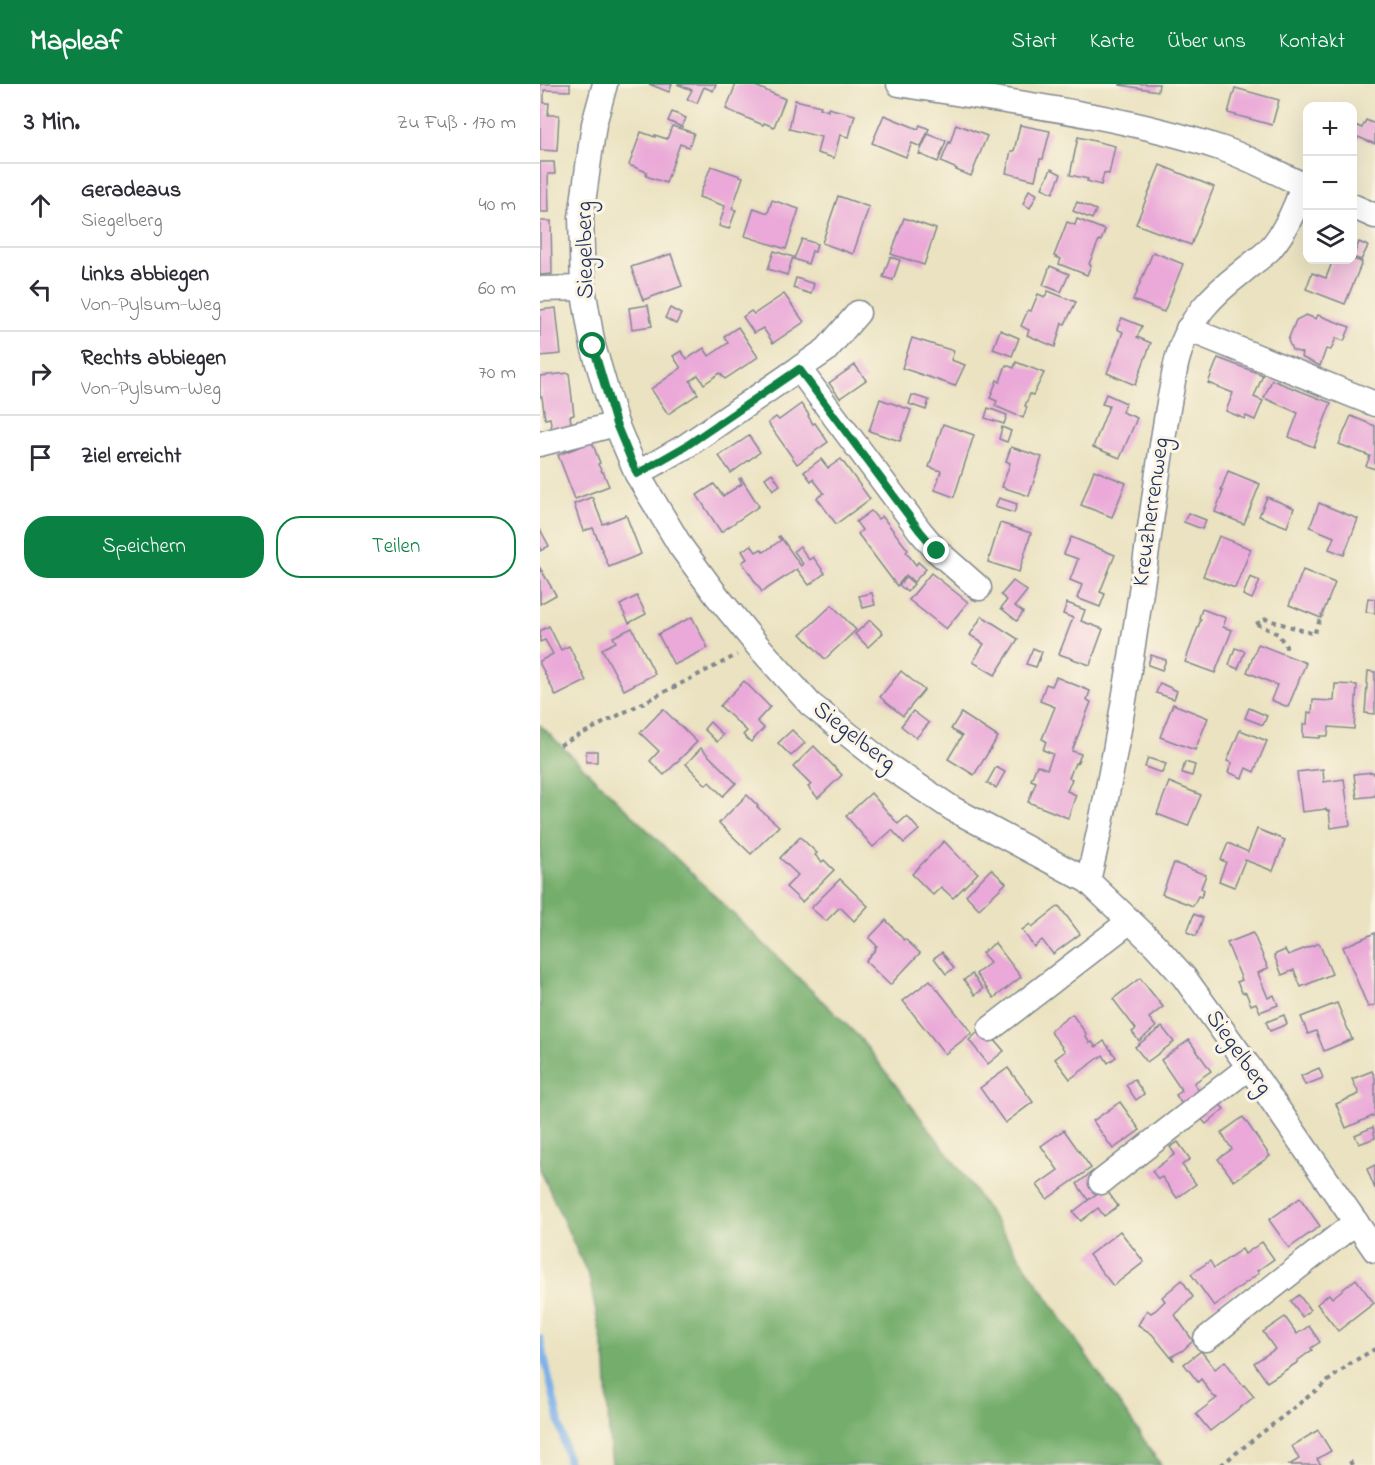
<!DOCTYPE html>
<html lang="de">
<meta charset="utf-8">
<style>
:root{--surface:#fff;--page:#f2f2f3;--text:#2b2b33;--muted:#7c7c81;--line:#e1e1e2;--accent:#0b8043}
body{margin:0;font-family:"Indie Flower",sans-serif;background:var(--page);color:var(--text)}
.controls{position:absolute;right:18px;top:18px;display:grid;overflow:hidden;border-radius:12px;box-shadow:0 6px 24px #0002}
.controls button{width:54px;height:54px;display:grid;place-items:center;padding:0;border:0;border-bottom:2px solid var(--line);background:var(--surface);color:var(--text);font:30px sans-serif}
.stop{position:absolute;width:18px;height:18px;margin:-14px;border:4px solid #0b8043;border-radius:50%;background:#fff}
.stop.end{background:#0b8043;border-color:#fff;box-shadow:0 2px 6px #0008}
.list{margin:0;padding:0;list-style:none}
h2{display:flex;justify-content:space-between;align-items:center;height:78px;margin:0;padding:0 24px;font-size:26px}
h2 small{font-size:20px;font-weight:400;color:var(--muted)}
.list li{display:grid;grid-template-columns:39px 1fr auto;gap:18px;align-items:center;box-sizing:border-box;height:84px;padding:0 24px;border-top:2px solid var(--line)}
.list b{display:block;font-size:22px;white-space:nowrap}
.list p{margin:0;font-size:20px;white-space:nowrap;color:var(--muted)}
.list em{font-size:20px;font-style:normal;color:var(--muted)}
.actions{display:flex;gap:12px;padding:18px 24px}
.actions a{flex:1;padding:14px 0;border:2px solid var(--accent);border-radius:24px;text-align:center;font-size:21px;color:var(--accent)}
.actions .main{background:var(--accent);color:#fff}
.icon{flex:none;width:33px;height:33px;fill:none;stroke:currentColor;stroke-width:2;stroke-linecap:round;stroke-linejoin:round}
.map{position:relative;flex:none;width:835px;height:1381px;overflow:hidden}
header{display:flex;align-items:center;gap:36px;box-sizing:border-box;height:84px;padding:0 30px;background:var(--accent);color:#fff}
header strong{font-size:28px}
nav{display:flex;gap:33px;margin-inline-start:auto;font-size:21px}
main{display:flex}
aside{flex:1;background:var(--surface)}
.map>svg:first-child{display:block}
</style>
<header>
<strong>Mapleaf</strong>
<nav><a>Start</a><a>Karte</a><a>Über uns</a><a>Kontakt</a></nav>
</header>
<main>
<aside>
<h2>3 Min.<small>Zu Fuß · 170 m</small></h2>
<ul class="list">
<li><svg class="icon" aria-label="ahead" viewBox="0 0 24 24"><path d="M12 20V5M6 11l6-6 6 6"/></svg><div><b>Geradeaus</b><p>Siegelberg</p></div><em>40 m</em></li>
<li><svg class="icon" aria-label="left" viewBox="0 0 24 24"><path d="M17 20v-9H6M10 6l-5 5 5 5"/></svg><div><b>Links abbiegen</b><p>Von-Pylsum-Weg</p></div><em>60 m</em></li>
<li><svg class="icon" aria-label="right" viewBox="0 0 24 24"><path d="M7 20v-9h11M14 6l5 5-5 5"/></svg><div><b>Rechts abbiegen</b><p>Von-Pylsum-Weg</p></div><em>70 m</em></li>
<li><svg class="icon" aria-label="arrive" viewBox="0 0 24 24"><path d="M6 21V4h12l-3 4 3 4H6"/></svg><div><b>Ziel erreicht</b></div></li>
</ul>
<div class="actions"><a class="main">Speichern</a><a>Teilen</a></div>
</aside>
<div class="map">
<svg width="835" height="1381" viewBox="0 0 835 1381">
<rect width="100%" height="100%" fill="#fcf5e5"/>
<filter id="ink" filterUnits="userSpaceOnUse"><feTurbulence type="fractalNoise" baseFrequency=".0167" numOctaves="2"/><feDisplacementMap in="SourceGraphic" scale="12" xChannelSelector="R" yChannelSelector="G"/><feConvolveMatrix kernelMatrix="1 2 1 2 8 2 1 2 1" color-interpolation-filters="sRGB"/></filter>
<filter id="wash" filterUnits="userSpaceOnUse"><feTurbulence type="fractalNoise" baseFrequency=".008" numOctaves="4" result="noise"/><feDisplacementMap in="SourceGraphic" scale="24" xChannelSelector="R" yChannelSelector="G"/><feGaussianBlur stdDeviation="1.35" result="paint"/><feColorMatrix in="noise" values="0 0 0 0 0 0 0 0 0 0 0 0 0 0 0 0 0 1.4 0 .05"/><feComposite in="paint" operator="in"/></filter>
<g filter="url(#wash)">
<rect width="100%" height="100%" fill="#eae2c0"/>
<polygon fill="#74ad6c" stroke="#486e65" stroke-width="1.5" points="0,641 320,954 421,1087 621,1381 72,1381 69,1350 66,1278 49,1193 0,1085"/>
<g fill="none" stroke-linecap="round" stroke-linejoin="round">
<polyline stroke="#7ab0e9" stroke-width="7" points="0,1254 29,1381"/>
</g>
<g id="blocks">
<g fill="#eaa9d8">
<polygon points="0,0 30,0 30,7 4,6 4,19 9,19 8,31 19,31 17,67 0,66"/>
<polygon points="109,0 132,0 129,8"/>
<polygon points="137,0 176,0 173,7 164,3 157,19 147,15 152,6"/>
<polygon points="196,0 211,0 245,15 234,43 224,39 223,41 186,25"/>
<polygon points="580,0 619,0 618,7 580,1"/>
<polygon points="695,4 739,16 732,41 688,29"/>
<polygon points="255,16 281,22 280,24 288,27 288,24 315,31 309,53 300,51 294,74 277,69 281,53 249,45"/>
<polygon points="132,28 146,34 142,43 128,37"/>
<polygon points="344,31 378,45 380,41 389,45 381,63 372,59 366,73 332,59"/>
<polygon points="826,36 835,40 835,60 818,53 813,66 813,40 822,44"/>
<polygon points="416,40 447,52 431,92 416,86 417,85 401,78 409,58 410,59"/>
<polygon points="480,41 510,47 503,75 500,75 495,96 466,89 471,67 474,67"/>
<polygon points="132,42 154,49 149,63 140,60 126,99 106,92 107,88 89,81 101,48 115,53 115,51 127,55"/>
<polygon points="388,50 406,57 398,78 379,70"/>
<polygon points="538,53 575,62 569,90 564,89 561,101 547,97 548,95 530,91"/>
<polygon points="0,78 14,78 15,90 8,90 9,128 0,128"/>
<polygon points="620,81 674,103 651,161 596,140"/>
<polygon points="171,82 203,93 192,125 196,126 189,145 179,142 185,122 159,113"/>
<polygon points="511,85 521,90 513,109 502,104"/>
<polygon points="489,106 497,110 490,124 483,120"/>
<polygon points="298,112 329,123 313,170 282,159"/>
<polygon points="232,116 259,125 246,165 205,152 214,124 228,129"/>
<polygon points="537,118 556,126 552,135 533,127"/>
<polygon points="364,134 396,145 384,181 351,170"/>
<polygon points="537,135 565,146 561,157 559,156 549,180 551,181 547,191 519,180 521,175 514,172 527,138 535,141"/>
<polygon points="0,137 11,137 12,190 0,191"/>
<polygon points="262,155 277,160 275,168 272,167 268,180 254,175"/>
<polygon points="819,158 828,162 821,176 813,173"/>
<polygon points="234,167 253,173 247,191 228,185"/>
<polygon points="613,168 643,180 624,228 593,216"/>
<polygon points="131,170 142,202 103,216 91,183"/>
<polygon points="350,173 360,176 353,196 343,193"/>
<polygon points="813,175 822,178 805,220 766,205 772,189 786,194 793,176"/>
<polygon points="510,182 529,190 521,208 503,201"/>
<polygon points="256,194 274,200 271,210 253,204"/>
<polygon points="508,207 536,218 525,240 522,239 515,263 487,251 489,246 481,242 488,226 491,227 498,210 505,213"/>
<polygon points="244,210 264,238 233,259 223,244 214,249 203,233 211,227 214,230"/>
<polygon points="108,221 112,242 92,245 89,224"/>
<polygon points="16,224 21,270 0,272 0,226"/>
<polygon points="130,224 141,230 136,240 125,234"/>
<polygon points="766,231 776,235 778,231 810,243 804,257 796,254 791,266 786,265 780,282 761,273 762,269 752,266 748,256 756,236"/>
<polygon points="582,234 602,242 597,253 611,259 595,301 567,289 583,248 577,245"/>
<polygon points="198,243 218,273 185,295 180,289 164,300 158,291 150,297 158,310 128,330 111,305 141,284 133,272 141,267 147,275 164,264 169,272 188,259 184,252"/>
<polygon points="460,246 479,254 472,272 453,265"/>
<polygon points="372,254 414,267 411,276 425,281 415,302 362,284"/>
<polygon points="678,274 723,291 714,313 723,317 715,336 706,332 705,335 686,327 693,309 668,299"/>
<polygon points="476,278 504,289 493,311 490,310 485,322 487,323 483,334 455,322 457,317 450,314 457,296 460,298 466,281 474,284"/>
<polygon points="315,281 326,296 300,314 289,299"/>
<polygon points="29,289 34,331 30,332 32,344 12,346 10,334 5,335 2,313 0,313 0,292"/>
<polygon points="732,296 791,319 774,363 749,353 758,329 724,314"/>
<polygon points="566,310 586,319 582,328 597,334 580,374 553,363 569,322 562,320"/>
<polygon points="372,311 389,316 386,326 369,320"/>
<polygon points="340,315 371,326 360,357 329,347"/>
<polygon points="261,320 269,331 268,332 273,340 275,339 288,358 257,380 228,339 236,333 239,336"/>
<polygon points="448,324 467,331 464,340 445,334"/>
<polygon points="811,332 835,342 835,385 826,382 830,372 799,360"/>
<polygon points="403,340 434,351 414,413 395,406 401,387 389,383"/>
<polygon points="462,343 471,347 467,358 459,355"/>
<polygon points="209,352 220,368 191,389 179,372"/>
<polygon points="52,358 60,379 58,380 62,388 63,388 69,402 35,415 18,371"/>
<polygon points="471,363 502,373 489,412 462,403 470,379 466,377"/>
<polygon points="281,375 288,384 301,375 330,415 296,440 277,414 284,409 273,395 271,397 264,388"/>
<polygon points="554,386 586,399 572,433 541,421"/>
<polygon points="688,387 720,400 704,440 675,428 683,407 681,406"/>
<polygon points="232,389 240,401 233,406 225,394"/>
<polygon points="201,394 219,422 181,448 157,411 174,400 183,412 202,400 199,395"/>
<polygon points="52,413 63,440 86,431 101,470 69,483 53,444 43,447 34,420"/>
<polygon points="727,413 754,424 747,443 719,432"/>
<polygon points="459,414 477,420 474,429 455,423"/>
<polygon points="779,419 818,435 804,471 789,465 794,453 770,443"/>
<polygon points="331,427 338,435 342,432 368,466 366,468 376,481 378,478 386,485 374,498 366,491 357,502 318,450 322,446 316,438"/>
<polygon points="648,429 666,436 662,445 644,438"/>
<polygon points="460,439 491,449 479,488 448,478"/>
<polygon points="0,445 9,462 0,467"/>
<polygon points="240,452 261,482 263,480 254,467 260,462 269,476 273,473 285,489 269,501 257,485 222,508 202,478 207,475 202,467 211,461 216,468 221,465 224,468 241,456 238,453"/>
<polygon points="679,452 711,465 695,504 663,492"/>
<polygon points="531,453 575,471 560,508 565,510 560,523 537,514 542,501 530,496 538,475 524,470"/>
<polygon points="0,484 16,511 0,520"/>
<polygon points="763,486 795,499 781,534 749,521"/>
<polygon points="391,489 428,518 406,545 369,516"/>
<polygon points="366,493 374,500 367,508 359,501"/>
<polygon points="710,493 720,497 712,515 703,511"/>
<polygon points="473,497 487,507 475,522 483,528 477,537 461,524 467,516 461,511"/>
<polygon points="332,509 335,521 323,524 319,512"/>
<polygon points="97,512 106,530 89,539 80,521"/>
<polygon points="828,514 835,515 835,529 826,528"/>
<polygon points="527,519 545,526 541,537 563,545 550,581 519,570 533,534 523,530"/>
<polygon points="292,521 316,546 285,575 261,550"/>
<polygon points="662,525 686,534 683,543 692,546 675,589 645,578 661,535 659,534"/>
<polygon points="442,532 478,555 455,591 433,578 444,560 430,551"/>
<polygon points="152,533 168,564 134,581 118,550"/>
<polygon points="330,536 343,549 328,563 315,550"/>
<polygon points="9,542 21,566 29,562 46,597 16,612 0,580 0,577 13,570 5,556 0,558 0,547"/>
<polygon points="92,544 115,590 84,606 62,565 76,558 73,553"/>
<polygon points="718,560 766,579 748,623 731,616 737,601 707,588"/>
<polygon points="493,564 502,568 496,583 486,580"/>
<polygon points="695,564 705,567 698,585 689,581"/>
<polygon points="611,571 626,576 622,586 608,581"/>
<polygon points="361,587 384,606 363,632 340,613"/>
<polygon points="828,587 835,588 835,630 825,629"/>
<polygon points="516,593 550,607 547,616 551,618 532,667 541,670 537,680 535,679 529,694 532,695 527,707 536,711 528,734 488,718 496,698 491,696 497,681 507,685 513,670 503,666 506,657 502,655 515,623 500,617 506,600 512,602"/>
<polygon points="204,597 230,623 217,637 224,644 211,658 203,651 207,647 180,622"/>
<polygon points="620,599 637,607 634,615 616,609"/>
<polygon points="795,600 817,601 814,645 789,643 788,652 780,652 780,654 763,653 763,640 767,640 768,628 772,629 773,616 794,617"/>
<polygon points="633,620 668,634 655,666 620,653"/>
<polygon points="709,624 727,632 723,641 705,634"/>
<polygon points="123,625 157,658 124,691 110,677 119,667 100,649"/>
<polygon points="373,627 389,639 376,654 361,642"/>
<polygon points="421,629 458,653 434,691 408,675 422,652 411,645"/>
<polygon points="170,638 183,651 177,658 164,645"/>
<polygon points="252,646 265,659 251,672 238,659"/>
<polygon points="700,646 727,657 714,688 706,684 702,694 688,688 692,679 687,677"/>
<polygon points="274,662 302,691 278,714 268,703 271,701 253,683"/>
<polygon points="161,664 196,699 183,712 169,698 166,701 146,680"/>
<rect x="46" y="667" width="11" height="11"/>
<polygon points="608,674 626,680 622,689 605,683"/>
<polygon points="645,678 655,681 652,692 642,689"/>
<polygon points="456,683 465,688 456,704 447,699"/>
<polygon points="783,685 784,698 804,695 810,741 791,744 789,727 787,727 786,725 762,728 757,688"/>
<polygon points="833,688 835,693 835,712 817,714 814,690"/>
<polygon points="629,698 661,711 648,742 617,730"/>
<polygon points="331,709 358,740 367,732 379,746 364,759 352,746 333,763 306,732"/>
<polygon points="207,711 218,722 217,723 239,742 211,770 179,739"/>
<polygon points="717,745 745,756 733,787 705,776 694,803 679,797 686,778 681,776 688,759 708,768"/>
<polygon points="260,753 277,769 275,771 282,778 284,776 294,786 262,818 246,803 258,791 240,774"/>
<polygon points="404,757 424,778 425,777 438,789 413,814 401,803 393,811 372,790"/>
<polygon points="634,779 666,791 661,804 664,806 661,813 658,812 653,822 622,810"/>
<polygon points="451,785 466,799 439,825 426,811"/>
<polygon points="300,795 328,822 314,837 300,823 286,837 271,824"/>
<polygon points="519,822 540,850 513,870 502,856 494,863 482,846 490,840 492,843"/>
<polygon points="654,830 663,834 656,852 647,848"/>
<polygon points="346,836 364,856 365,855 380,869 350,901 325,877 336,865 335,863 337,862 329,854"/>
<polygon points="713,849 728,884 718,889 728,914 734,911 738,921 720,928 716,919 711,921 706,909 702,908 697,898 702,896 687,859"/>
<polygon points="835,849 835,921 828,923 803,863"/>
<polygon points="455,859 481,893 454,914 436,890 450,879 442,869"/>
<polygon points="779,859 792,890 761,903 754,886 742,891 734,871 745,866 748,871"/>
<polygon points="402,868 414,884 406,890 394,874"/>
<polygon points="432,890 443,905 435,911 424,896"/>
<polygon points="600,894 623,923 609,934 616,943 599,957 592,948 596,945 573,915"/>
<polygon points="390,896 432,949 405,970 363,917"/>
<polygon points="797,919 812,955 784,967 776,947 768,950 761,933"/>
<polygon points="532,930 547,951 545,952 550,959 552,958 556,963 564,957 576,973 568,979 563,971 530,995 515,975 525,967 510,947"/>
<polygon points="744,931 747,940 730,947 726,938"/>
<polygon points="444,943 464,967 448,980 429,956"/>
<polygon points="622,943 634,958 607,978 595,963"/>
<polygon points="649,956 671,987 654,999 663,1013 646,1027 636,1011 642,1007 621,976"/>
<polygon points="468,984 493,1018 465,1039 440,1004"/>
<polygon points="779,984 783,994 765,1001 761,992"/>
<polygon points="832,987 835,994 835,1031 806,1044 796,1020 819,1010 812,995"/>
<polygon points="594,995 604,1010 596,1016 586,1001"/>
<polygon points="676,1016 684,1025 666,1040 658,1031"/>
<polygon points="580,1018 600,1046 573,1065 553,1037"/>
<polygon points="703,1033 730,1072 694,1097 678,1075 692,1065 681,1049"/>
<polygon points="833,1043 835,1054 819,1060 815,1051"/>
<polygon points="524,1046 551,1084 507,1115 497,1101 518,1086 501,1062"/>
<polygon points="638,1058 650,1075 642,1081 656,1100 637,1114 622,1093 618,1095 612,1087 635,1070 630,1063"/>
<polygon points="835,1081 835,1105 827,1085"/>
<polygon points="553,1087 578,1122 564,1132 558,1124 541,1137 533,1128 559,1108 548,1116 537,1100"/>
<polygon points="760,1114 780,1142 749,1164 729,1136"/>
<polygon points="580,1147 604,1178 573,1202 549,1171"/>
<polygon points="722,1158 734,1175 717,1187 719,1189 674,1222 651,1190 670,1177 674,1184 702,1165 705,1170"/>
<polygon points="816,1195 834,1219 798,1247 777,1220 789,1210 792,1214"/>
<polygon points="642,1196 653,1213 635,1231 653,1257 642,1267 632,1272 634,1276 633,1276 612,1250 598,1241 607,1226 611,1229 616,1226 625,1217 622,1213"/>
<polygon points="759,1211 770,1226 762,1233 751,1217"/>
<polygon points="745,1233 757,1250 769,1242 780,1258 771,1264 772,1266 757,1277 758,1278 727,1298 714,1279 735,1265 723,1248"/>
<polygon points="661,1267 675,1285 685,1277 703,1302 704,1301 714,1313 670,1347 656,1330 677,1314 673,1312 661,1295 658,1298 644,1280"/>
<polygon points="778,1346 791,1367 777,1375 781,1381 749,1381 759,1375 752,1362"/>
</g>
</g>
</g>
<g filter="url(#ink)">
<use href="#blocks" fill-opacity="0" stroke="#82888f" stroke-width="1.5"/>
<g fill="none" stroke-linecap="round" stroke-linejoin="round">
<g stroke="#82888f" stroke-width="27">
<g id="minor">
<polyline points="65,0 54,40 41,133 43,204 53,262 76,340 97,390 141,463 177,512 217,561 270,620 348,682 413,725 548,797 615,861 644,893 709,983 835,1166"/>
<path d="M359,0c107,18 217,30 321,64 31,10 58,26 88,39"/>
<polyline points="812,122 835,132"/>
<polyline points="0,205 43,204"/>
<polyline points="648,245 835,320"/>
<polyline points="259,285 380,447 397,467 439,504"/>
<polyline points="0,360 76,340"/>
<polyline points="97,390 146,362 286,266 318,229"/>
<path d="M548,797c25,-105 42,-211 57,-317 8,-56 15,-112 25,-167 3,-13 4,-27 8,-40 10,-38 34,-62 64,-85 9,-8 19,-14 28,-23 16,-19 26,-41 33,-64"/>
<polyline points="450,945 590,837"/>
<polyline points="561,1098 709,983"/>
<polyline points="666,1255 816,1138"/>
</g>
</g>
<g stroke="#82888f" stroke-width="4" stroke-dasharray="4.5 4.5" stroke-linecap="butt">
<polyline points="716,540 726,535 774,550 782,531"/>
<polyline points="717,540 738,550 746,562 746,567"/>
<polyline points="20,661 197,571"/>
<polyline points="810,1377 812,1381"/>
<polyline points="681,1381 811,1279 835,1265"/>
</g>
<use href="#minor" stroke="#fff" stroke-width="24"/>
</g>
</g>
<g fill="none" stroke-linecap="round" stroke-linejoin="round" filter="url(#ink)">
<polyline stroke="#0b8043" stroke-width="8" points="53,262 76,340 97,390 146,362 259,285 380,447 397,467"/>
</g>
<g text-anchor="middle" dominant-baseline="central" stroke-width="6" stroke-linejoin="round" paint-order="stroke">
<g font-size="24" fill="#1b2f5e" stroke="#fcf5e5">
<text transform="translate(46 166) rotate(-91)">Siegelberg</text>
<text transform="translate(612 428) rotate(-82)">Kreuzherrenweg</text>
<text transform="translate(314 653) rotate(38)">Siegelberg</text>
<text transform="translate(698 969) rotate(55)">Siegelberg</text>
</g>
</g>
</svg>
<div class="controls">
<button>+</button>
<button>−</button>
<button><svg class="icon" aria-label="layers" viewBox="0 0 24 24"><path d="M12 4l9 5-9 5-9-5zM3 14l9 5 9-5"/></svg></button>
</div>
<div class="stop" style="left:53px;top:262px"></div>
<div class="stop end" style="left:397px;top:467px"></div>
</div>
</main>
